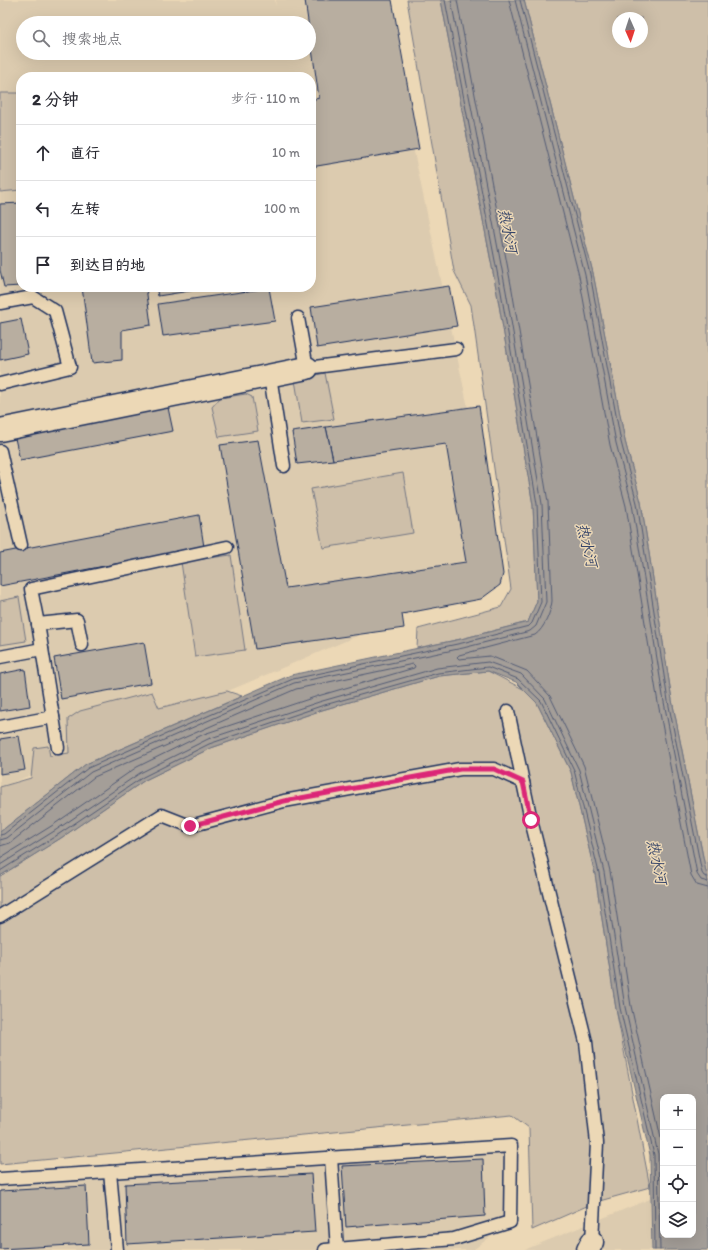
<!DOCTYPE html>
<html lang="zh">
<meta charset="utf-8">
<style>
:root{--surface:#fff;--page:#f2f2f3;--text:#2b2b33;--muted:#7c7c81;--line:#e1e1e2}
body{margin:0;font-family:Itim,"LXGW WenKai TC",sans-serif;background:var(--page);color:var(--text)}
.controls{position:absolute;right:12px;bottom:12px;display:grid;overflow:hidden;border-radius:8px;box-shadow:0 4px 16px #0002}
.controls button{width:36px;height:36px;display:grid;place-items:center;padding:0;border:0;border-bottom:1px solid var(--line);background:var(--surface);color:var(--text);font:20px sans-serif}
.compass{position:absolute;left:612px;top:12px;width:36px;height:36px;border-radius:50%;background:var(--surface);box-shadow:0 4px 16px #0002;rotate:177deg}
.stop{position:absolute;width:12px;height:12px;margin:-9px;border:3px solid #db2777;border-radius:50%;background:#fff}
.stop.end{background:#db2777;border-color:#fff;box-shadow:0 1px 4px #0008}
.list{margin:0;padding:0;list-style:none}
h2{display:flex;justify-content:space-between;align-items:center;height:52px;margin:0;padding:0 16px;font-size:17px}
h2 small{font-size:13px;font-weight:400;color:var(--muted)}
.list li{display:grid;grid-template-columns:26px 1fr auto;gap:12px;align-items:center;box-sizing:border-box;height:56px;padding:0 16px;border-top:1px solid var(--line)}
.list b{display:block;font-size:15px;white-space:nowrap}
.list em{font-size:13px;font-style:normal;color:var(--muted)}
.icon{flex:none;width:22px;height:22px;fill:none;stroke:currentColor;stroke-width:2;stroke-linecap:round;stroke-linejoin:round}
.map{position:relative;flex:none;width:708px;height:1250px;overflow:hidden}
.search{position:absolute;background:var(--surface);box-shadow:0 4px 16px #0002;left:16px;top:16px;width:300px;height:44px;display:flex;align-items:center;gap:10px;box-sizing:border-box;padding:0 14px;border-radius:22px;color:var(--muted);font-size:15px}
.panel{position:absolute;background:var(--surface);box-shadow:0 4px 16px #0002;left:16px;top:72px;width:300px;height:220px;border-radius:16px}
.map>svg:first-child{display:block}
</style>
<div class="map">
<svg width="708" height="1250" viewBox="0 0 708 1250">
<rect width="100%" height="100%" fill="#ecd8b6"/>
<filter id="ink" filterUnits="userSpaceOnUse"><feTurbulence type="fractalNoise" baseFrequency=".025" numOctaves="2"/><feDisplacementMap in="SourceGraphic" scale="8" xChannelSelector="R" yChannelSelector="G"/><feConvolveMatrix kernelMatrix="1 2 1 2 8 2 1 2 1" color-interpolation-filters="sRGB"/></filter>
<g filter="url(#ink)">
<g fill="#dccbaf" fill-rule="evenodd">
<path d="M0,0h275l1,6v-6h106l121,574 -503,214zM23,23h286v30h-286zM21,77h290v210h-290z"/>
<polygon points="511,1146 510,1222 473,1250 0,1250 0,1179"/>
<polygon points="650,1199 652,1250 525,1250 529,1248"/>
</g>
<g fill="#cebfa9" stroke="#747784" fill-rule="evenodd">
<polygon points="407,0 441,0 497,293 533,505 537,601 528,622 461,639 417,648 418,629 501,607 511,589 471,305 454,271"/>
<path d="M524,0h184v882l-36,-182 -31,-198 -16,-61 -32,-168zM618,18h24v24h-24z"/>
<polygon points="0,93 21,93 21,190 0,192"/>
<polygon points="325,373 334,419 302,423 295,380"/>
<polygon points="246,394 252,397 258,431 219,437 212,407 220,398"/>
<polygon points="403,473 413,533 323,548 311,489"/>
<polygon points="231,555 245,650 195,657 181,562"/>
<polygon points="19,597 26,641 0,645 0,601"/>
<polygon points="488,671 525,690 537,703 571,772 595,874 616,1009 650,1187 596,1202 532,1230 529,1128 512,1115 0,1164 0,876 61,838 145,780 211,748 322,710 439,676"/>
<polygon points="227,691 242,696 86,764 0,832 0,787 31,778 34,748 48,746 50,756 69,753 68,719 80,711 152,692 159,708"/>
</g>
<path fill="#a49e98" stroke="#6d7281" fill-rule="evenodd" d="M441,0h83l69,273 32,168 16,61 31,198 36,182v368h-56l-2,-95 -34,-146 -21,-135 -24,-102 -34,-69 -21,-21 -28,-11 -49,5 -117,34 -111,38 -66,32 -84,58 -61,38v-44l86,-68 205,-89 170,-36 67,-17 9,-21 -4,-96 -36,-212zM663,1097h30v138h-30z"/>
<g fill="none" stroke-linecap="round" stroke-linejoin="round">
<g stroke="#525b75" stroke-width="1">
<path d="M457,0l55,290 36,212 4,99c-1,11 -8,28 -17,34l-76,20 -2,2 2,2 31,-3 37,15 23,25 34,70 26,105 21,135 32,141"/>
<polyline points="509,0 579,276 610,445 626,506 658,703 691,875 697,885 708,888"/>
<polyline points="515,0 585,275 616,443 632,504 664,702 697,874 701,880 708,882"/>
<polyline points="520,0 590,274 621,442 637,503 668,701 702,873 704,876 708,877"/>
<polyline points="0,835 4,834 88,768 293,679 462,643 529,626 532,623 541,602 537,504 501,292 445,0"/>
<polyline points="0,840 7,838 91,772 294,683 463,648 530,631 536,626 546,602 542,504 506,291 451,0"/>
<polyline points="0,846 10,843 94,777 296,689 413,664 415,666 414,668 318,696 204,734 137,767 53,825 0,858"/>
<polyline points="0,865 56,830 140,773 208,739 319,702 437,668 488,662 521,674 545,699 579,770 604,872 625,1007 658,1154 660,1250"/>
<polyline points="0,871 59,834 143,777 209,744 321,706 438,673 488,667 518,679 541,701 574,770 599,873 620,1008 654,1155 655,1250"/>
</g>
</g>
<g fill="#b8aea0" stroke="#1b2f5e">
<polygon points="305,0 392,0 419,149 311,167 311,100 319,98"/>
<polygon points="21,203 21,286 4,287 0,270 0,204"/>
<polygon points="449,286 457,326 317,348 311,307"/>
<polygon points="82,287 146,287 151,325 122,330 122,360 92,363"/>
<polygon points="156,287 215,287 158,296"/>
<polygon points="269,288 275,321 163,336 158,304"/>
<polygon points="21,319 28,354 0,360 0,323"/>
<polygon points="167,403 173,431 20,460 14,434"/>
<polygon points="479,406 503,574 500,585 481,599 402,614 404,628 255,649 220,445 258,440 286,588 466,562 446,444 333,460 326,427"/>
<polygon points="326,427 333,460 297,464 292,432"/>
<polygon points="199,515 204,547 0,586 0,553"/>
<polygon points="144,642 151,683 61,699 54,658"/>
<polygon points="25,669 30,706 0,711 0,674"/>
<polygon points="19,736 25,770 0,774 0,739"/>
<polygon points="483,1159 485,1216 346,1227 342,1166"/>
<polygon points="311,1174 315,1232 127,1244 125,1184"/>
<polygon points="86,1186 89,1244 0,1249 0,1191"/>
</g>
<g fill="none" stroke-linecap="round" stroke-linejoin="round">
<g stroke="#1b2f5e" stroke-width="15">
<g id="service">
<polyline points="0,303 33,297 55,311 70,367 0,384"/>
<polyline points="298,318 307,368 456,349"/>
<polyline points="270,376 284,466"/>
<polyline points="0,451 21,545"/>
<polyline points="38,624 77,620 82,645"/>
<polyline points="0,657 42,649"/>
<polyline points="508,711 531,820 586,1042 597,1143 592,1242 588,1244"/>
<polyline points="0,727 53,717"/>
<polyline points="58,748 38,624 31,589 227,547"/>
<polyline points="0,916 162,815 190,826 284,801 460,769 494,769 523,782"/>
<polyline points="331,1157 337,1250"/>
<polyline points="110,1172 117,1250"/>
<polyline points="0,1179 511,1146 510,1222 454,1239 325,1250"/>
</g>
</g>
<g stroke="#1b2f5e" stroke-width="25">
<g id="minor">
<polyline points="0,430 307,368"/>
<polyline points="588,1250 592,1242"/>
</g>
</g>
<use href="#service" stroke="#ecd8b6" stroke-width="12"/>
<use href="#minor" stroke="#ecd8b6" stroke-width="22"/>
</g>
</g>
<g fill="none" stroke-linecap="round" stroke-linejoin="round" filter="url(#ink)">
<polyline stroke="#db2777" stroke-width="5" points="190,826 284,801 460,769 494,769 523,782 531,820"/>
</g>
<g text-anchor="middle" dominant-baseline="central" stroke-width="3" stroke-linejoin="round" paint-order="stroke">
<g font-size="15" font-style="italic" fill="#36456a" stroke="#ecd8b6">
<text transform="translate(508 231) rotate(79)">热水河</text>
<text transform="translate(587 545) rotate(76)">热水河</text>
<text transform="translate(657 862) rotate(78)">热水河</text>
</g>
</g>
</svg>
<div class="controls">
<button>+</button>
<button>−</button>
<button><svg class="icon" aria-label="locate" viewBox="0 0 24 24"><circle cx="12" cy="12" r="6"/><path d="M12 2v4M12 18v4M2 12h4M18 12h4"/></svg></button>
<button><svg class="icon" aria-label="layers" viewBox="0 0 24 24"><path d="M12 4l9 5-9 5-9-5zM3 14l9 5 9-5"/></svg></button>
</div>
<svg class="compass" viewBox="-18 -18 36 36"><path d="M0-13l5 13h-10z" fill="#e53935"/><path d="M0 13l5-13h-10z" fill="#7c7c81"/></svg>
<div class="stop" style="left:531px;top:820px"></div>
<div class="stop end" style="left:190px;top:826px"></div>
<div class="search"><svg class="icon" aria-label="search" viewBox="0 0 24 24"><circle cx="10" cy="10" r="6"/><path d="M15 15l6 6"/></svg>搜索地点</div>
<section class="panel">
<h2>2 分钟<small>步行 · 110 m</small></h2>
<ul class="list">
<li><svg class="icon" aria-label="ahead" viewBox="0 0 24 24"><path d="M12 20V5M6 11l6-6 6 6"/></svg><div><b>直行</b></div><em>10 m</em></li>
<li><svg class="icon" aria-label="left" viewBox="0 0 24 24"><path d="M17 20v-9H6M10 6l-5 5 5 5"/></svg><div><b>左转</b></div><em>100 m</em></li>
<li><svg class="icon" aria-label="arrive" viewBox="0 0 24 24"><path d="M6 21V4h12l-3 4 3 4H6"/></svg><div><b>到达目的地</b></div></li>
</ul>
</section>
</div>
